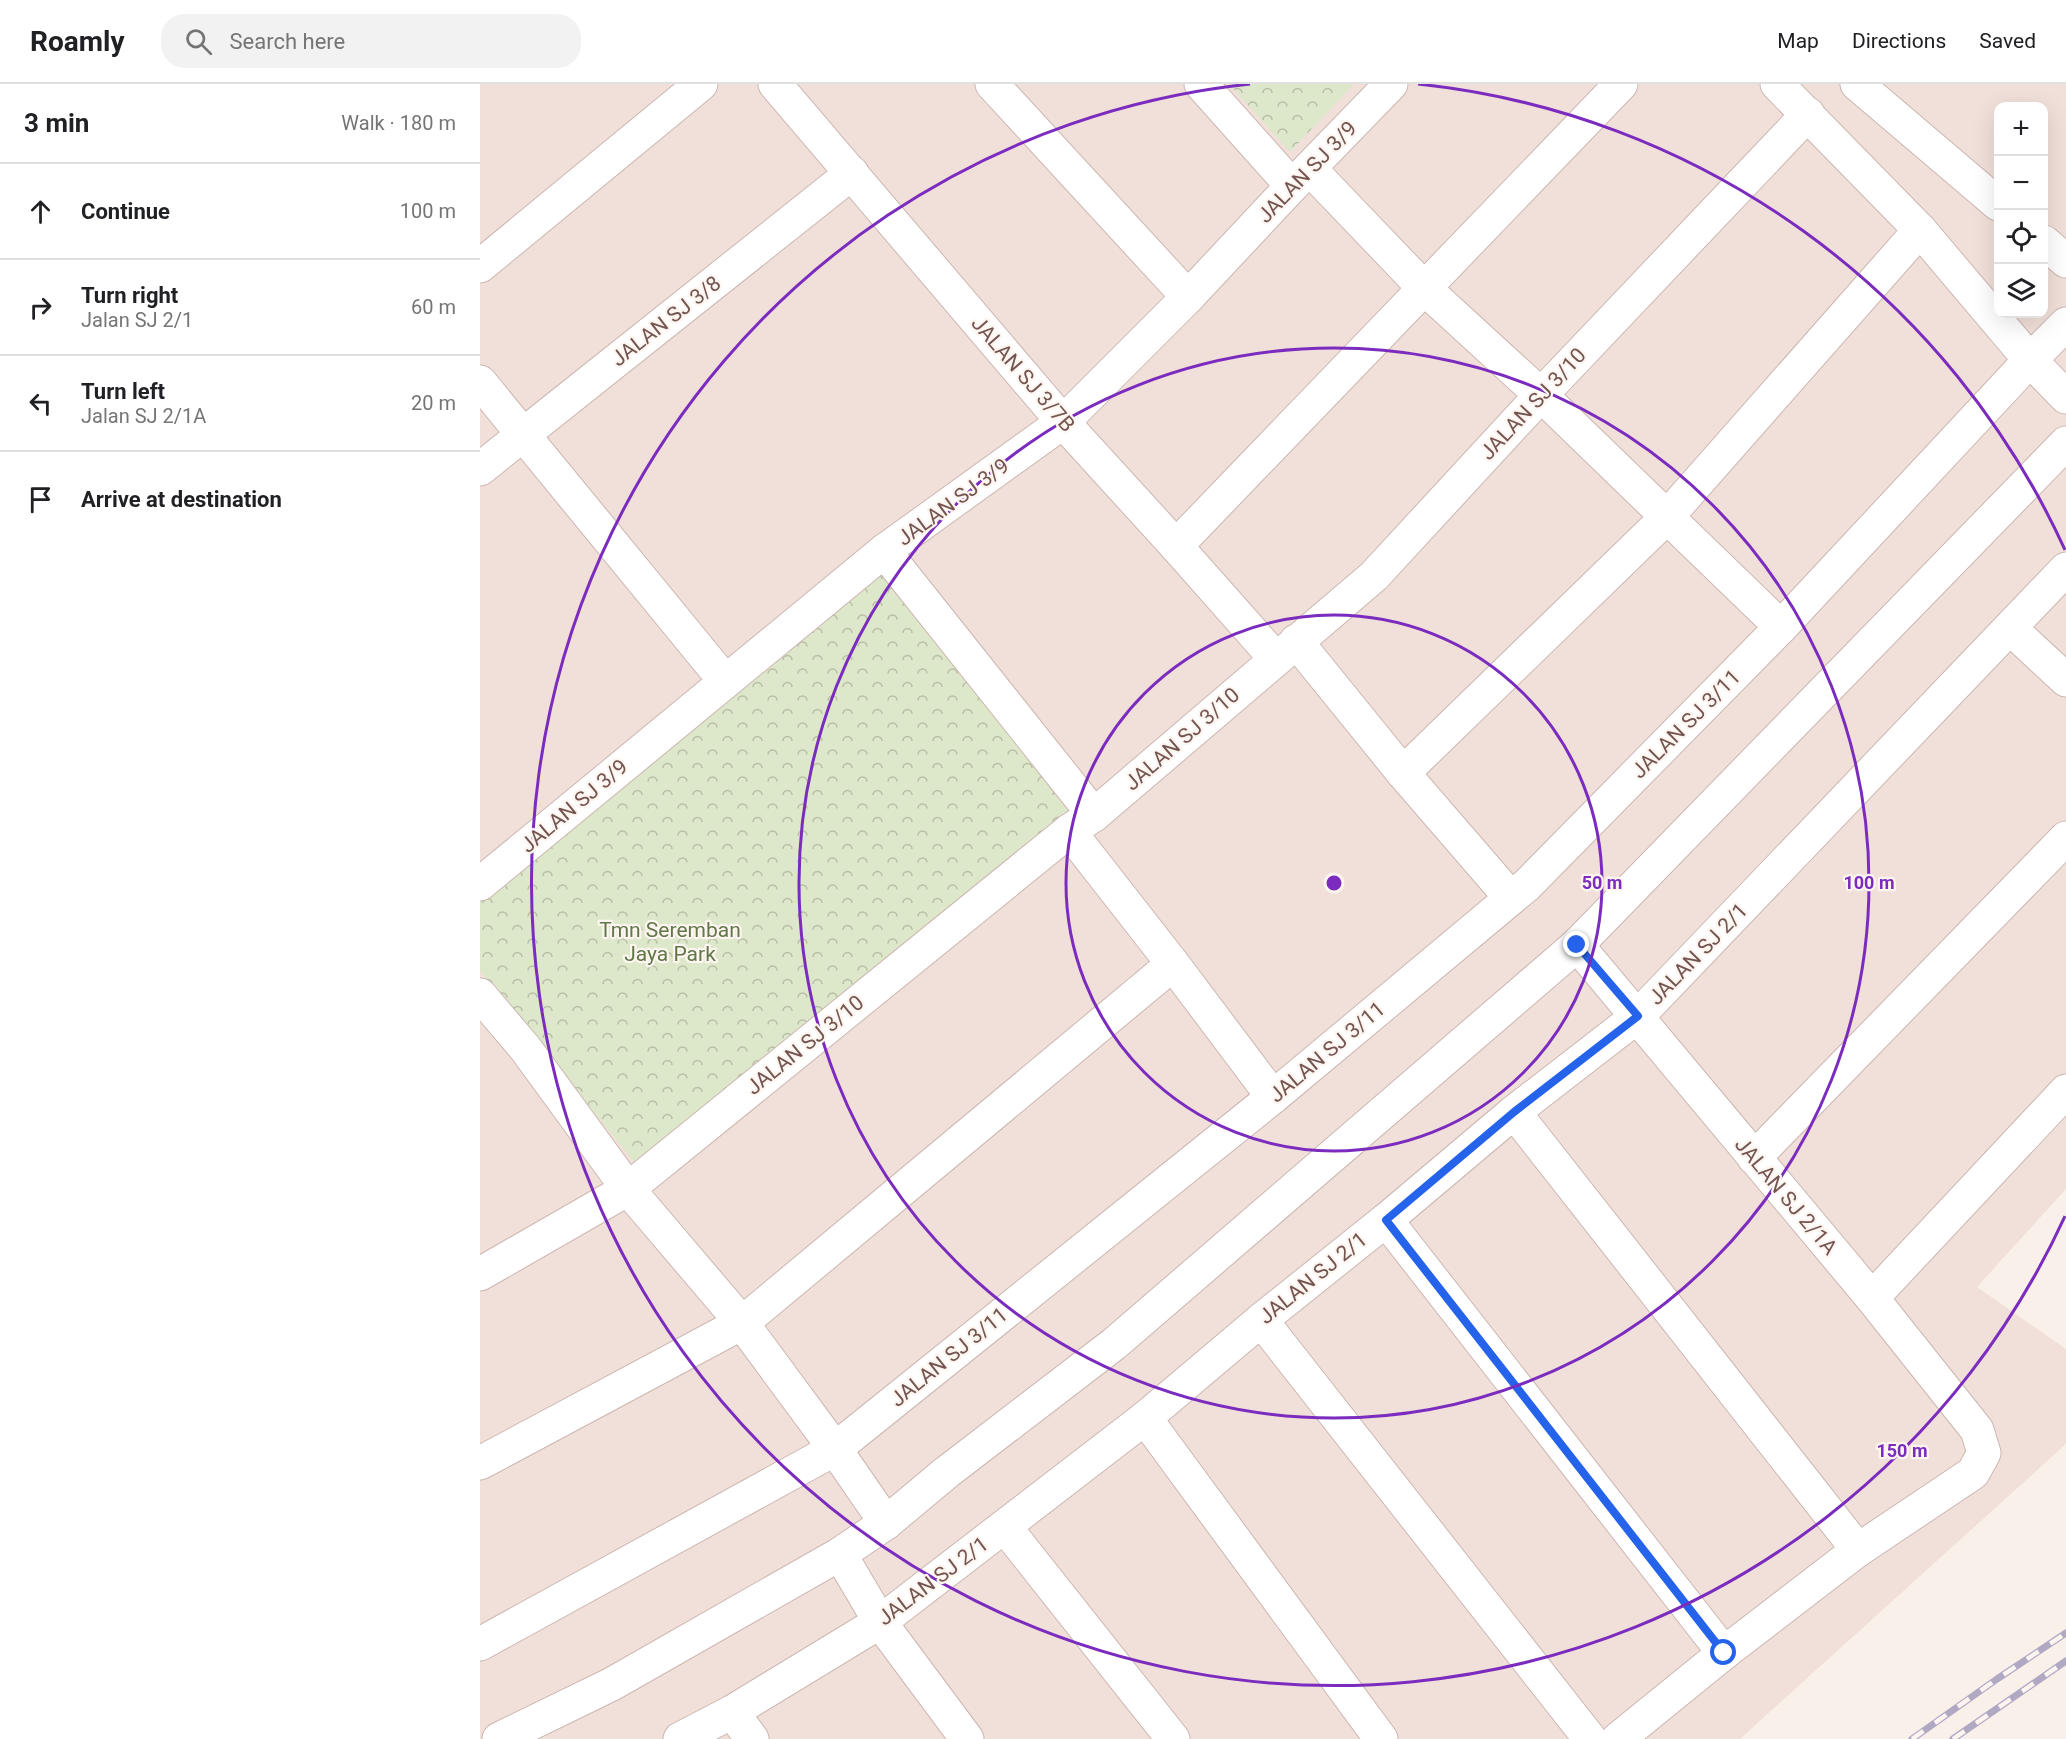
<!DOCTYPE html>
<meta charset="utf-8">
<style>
:root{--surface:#fff;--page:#f2f2f2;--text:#202124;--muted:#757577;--line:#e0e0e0}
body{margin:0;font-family:Roboto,sans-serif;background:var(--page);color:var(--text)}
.controls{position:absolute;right:18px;top:18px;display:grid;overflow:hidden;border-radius:12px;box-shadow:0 6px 24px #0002}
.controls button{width:54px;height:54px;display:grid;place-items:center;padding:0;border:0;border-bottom:2px solid var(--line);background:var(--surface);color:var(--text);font:30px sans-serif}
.stop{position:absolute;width:18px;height:18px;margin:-14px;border:4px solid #2563eb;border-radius:50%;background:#fff}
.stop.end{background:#2563eb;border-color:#fff;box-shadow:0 2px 6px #0008}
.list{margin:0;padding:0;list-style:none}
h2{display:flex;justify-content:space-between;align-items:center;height:78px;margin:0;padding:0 24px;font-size:26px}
h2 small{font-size:20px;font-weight:400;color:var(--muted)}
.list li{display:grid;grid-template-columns:39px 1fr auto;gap:18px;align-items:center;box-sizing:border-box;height:96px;padding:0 24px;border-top:2px solid var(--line)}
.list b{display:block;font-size:22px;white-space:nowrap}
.list p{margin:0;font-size:20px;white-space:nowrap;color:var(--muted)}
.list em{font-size:20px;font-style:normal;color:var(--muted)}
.icon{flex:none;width:33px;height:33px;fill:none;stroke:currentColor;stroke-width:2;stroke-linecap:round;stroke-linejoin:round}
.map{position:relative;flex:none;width:1586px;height:1655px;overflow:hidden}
header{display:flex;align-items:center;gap:36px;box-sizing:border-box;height:84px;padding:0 30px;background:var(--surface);border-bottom:2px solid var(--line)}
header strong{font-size:28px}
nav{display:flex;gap:33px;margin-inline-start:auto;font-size:21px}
.search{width:420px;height:54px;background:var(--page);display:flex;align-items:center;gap:15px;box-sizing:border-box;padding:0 21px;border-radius:24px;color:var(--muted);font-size:22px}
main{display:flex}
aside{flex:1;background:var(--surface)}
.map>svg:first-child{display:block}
</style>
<header>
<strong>Roamly</strong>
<div class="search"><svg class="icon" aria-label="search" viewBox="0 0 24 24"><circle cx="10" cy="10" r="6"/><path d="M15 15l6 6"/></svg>Search here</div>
<nav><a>Map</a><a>Directions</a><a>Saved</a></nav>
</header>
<main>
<aside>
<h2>3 min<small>Walk · 180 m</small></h2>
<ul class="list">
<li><svg class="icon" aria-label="ahead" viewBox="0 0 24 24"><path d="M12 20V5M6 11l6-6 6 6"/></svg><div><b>Continue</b></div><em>100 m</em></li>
<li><svg class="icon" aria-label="right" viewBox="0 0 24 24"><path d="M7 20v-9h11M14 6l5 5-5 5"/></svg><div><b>Turn right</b><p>Jalan SJ 2/1</p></div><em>60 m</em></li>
<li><svg class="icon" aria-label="left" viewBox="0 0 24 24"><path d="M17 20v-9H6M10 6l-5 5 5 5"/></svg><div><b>Turn left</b><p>Jalan SJ 2/1A</p></div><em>20 m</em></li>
<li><svg class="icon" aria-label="arrive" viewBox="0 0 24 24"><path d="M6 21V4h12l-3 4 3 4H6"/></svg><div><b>Arrive at destination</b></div></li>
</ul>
</aside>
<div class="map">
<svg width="1586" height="1655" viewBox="0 0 1586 1655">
<defs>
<pattern id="park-crowns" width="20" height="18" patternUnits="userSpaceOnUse" patternTransform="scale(1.5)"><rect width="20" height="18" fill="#dde7c9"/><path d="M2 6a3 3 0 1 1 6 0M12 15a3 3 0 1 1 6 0" fill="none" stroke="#b8bea6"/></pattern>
</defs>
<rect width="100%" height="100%" fill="#faf0ea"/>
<path fill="#f1e0d9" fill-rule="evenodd" d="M0,0h1586v1105l-89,98 89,62v95l-326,295h-1260zM1518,22h46v208h-46z"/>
<g fill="url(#park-crowns)">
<polygon points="749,0 874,0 810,68"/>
<polygon points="404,475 610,721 163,1089 0,887 0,807"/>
</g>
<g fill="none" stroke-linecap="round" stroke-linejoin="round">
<g stroke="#ccb6b1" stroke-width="35">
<g id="minor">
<polyline points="295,0 583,338 696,462 796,575"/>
<polyline points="512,0 708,213"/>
<polyline points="721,0 812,102"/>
<polyline points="1297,0 1440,146 1550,276 1586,313"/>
<polyline points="1377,0 1518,120"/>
<polyline points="830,85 944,204 1061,311 1301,543"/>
<polyline points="1564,158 1586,177"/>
<polyline points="0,182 221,0"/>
<polyline points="0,298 245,597"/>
<polyline points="0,385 372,89"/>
<polyline points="696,462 1141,0"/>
<polyline points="404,467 614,731"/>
<polyline points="1530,544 1586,596"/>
<polyline points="816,557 923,689 1031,814"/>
<polyline points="923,689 1187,433 1440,146"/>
<polyline points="589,747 693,880 793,1013"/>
<polyline points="0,800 404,467 583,338 708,213 812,102 911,0"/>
<polyline points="1097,861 1392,1214 1497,1346 1504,1369 1493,1389 1378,1466 1244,1569 1138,1655"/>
<polyline points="0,911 45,964 148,1105 262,1239 355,1365 406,1439"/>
<polyline points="1034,1028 1378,1466"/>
<polyline points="1274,1074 1586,754"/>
<polyline points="906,1136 1244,1569"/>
<polyline points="0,1190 148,1105 589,747 614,731 894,492 1061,311 1328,30"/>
<polyline points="1392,1214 1586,1007"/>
<polyline points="781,1236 1110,1655"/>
<polyline points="665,1334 901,1655"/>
<polyline points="0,1379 262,1239 693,880"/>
<polyline points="525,1443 693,1655"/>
<polyline points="360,1470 400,1538 487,1655"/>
<polyline points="0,1560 355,1365 793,1013 1047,801 1301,543 1550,276 1586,240"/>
<polyline points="252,1628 272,1655"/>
<polyline points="19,1655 132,1600 360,1470 406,1439 467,1388 634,1260 1097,861 1586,359"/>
<polyline points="200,1655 252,1628 400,1538 665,1334 781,1236 906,1136 1034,1028 1158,932 1586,485"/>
</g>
</g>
<use href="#minor" stroke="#fff" stroke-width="33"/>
<g stroke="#b1a9c4" stroke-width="7">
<g id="rail">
<polyline points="1432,1655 1517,1595 1586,1549"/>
<polyline points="1473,1655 1586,1577"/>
</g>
</g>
<use href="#rail" stroke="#fdf5f0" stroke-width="4.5" stroke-dasharray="14" stroke-linecap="butt"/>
</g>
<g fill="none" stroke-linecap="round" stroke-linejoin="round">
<polyline stroke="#2563eb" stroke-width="8" points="1097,861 1158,932 1034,1028 906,1136 1244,1569"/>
</g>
<g fill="none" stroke="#7b2cbf" stroke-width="3">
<circle cx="854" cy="799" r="268"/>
<circle cx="854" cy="799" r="535"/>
<path d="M1585 1132A803 803 0 1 1 770 0M938 0A803 803 0 0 1 1585 466"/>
</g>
<g text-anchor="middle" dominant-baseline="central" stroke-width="4.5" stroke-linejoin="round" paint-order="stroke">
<g font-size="21" fill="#735450" stroke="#fdf5f0">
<text transform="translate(827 88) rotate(-46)">JALAN SJ 3/9</text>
<text transform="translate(186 237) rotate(-38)">JALAN SJ 3/8</text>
<text transform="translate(543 290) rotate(49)">JALAN SJ 3/7B</text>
<text transform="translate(1053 320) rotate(-47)">JALAN SJ 3/10</text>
<text transform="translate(473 418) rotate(-36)">JALAN SJ 3/9</text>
<text transform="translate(1206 640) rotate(-45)">JALAN SJ 3/11</text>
<text transform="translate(702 655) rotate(-41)">JALAN SJ 3/10</text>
<text transform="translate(94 722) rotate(-40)">JALAN SJ 3/9</text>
<text transform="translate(1218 870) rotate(-46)">JALAN SJ 2/1</text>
<text transform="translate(325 961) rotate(-39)">JALAN SJ 3/10</text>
<text transform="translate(847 968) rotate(-40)">JALAN SJ 3/11</text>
<text transform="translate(1306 1112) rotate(50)">JALAN SJ 2/1A</text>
<text transform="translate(833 1194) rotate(-39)">JALAN SJ 2/1</text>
<text transform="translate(469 1273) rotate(-39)">JALAN SJ 3/11</text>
<text transform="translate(453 1497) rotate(-37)">JALAN SJ 2/1</text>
</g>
<g font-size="21" fill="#627749" stroke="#fdf5f0">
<text x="190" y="846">Tmn Seremban<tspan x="190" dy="24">Jaya Park</tspan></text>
</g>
</g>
<circle cx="854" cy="799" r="9" fill="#7b2cbf" stroke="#fdf5f0" stroke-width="3"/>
<g font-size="18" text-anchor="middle" font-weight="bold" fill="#7b2cbf" stroke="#fdf5f0" stroke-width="4.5" stroke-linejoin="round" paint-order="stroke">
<text x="1122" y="805">50 m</text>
<text x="1389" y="805">100 m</text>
<text x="1422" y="1373">150 m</text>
</g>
</svg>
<div class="controls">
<button>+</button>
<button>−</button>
<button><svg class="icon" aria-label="locate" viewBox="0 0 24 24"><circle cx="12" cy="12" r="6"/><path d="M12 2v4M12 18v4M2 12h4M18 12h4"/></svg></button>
<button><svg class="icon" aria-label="layers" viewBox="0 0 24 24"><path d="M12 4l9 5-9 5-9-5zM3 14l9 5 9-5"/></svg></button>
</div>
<div class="stop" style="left:1244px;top:1569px"></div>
<div class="stop end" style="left:1097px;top:861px"></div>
</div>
</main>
